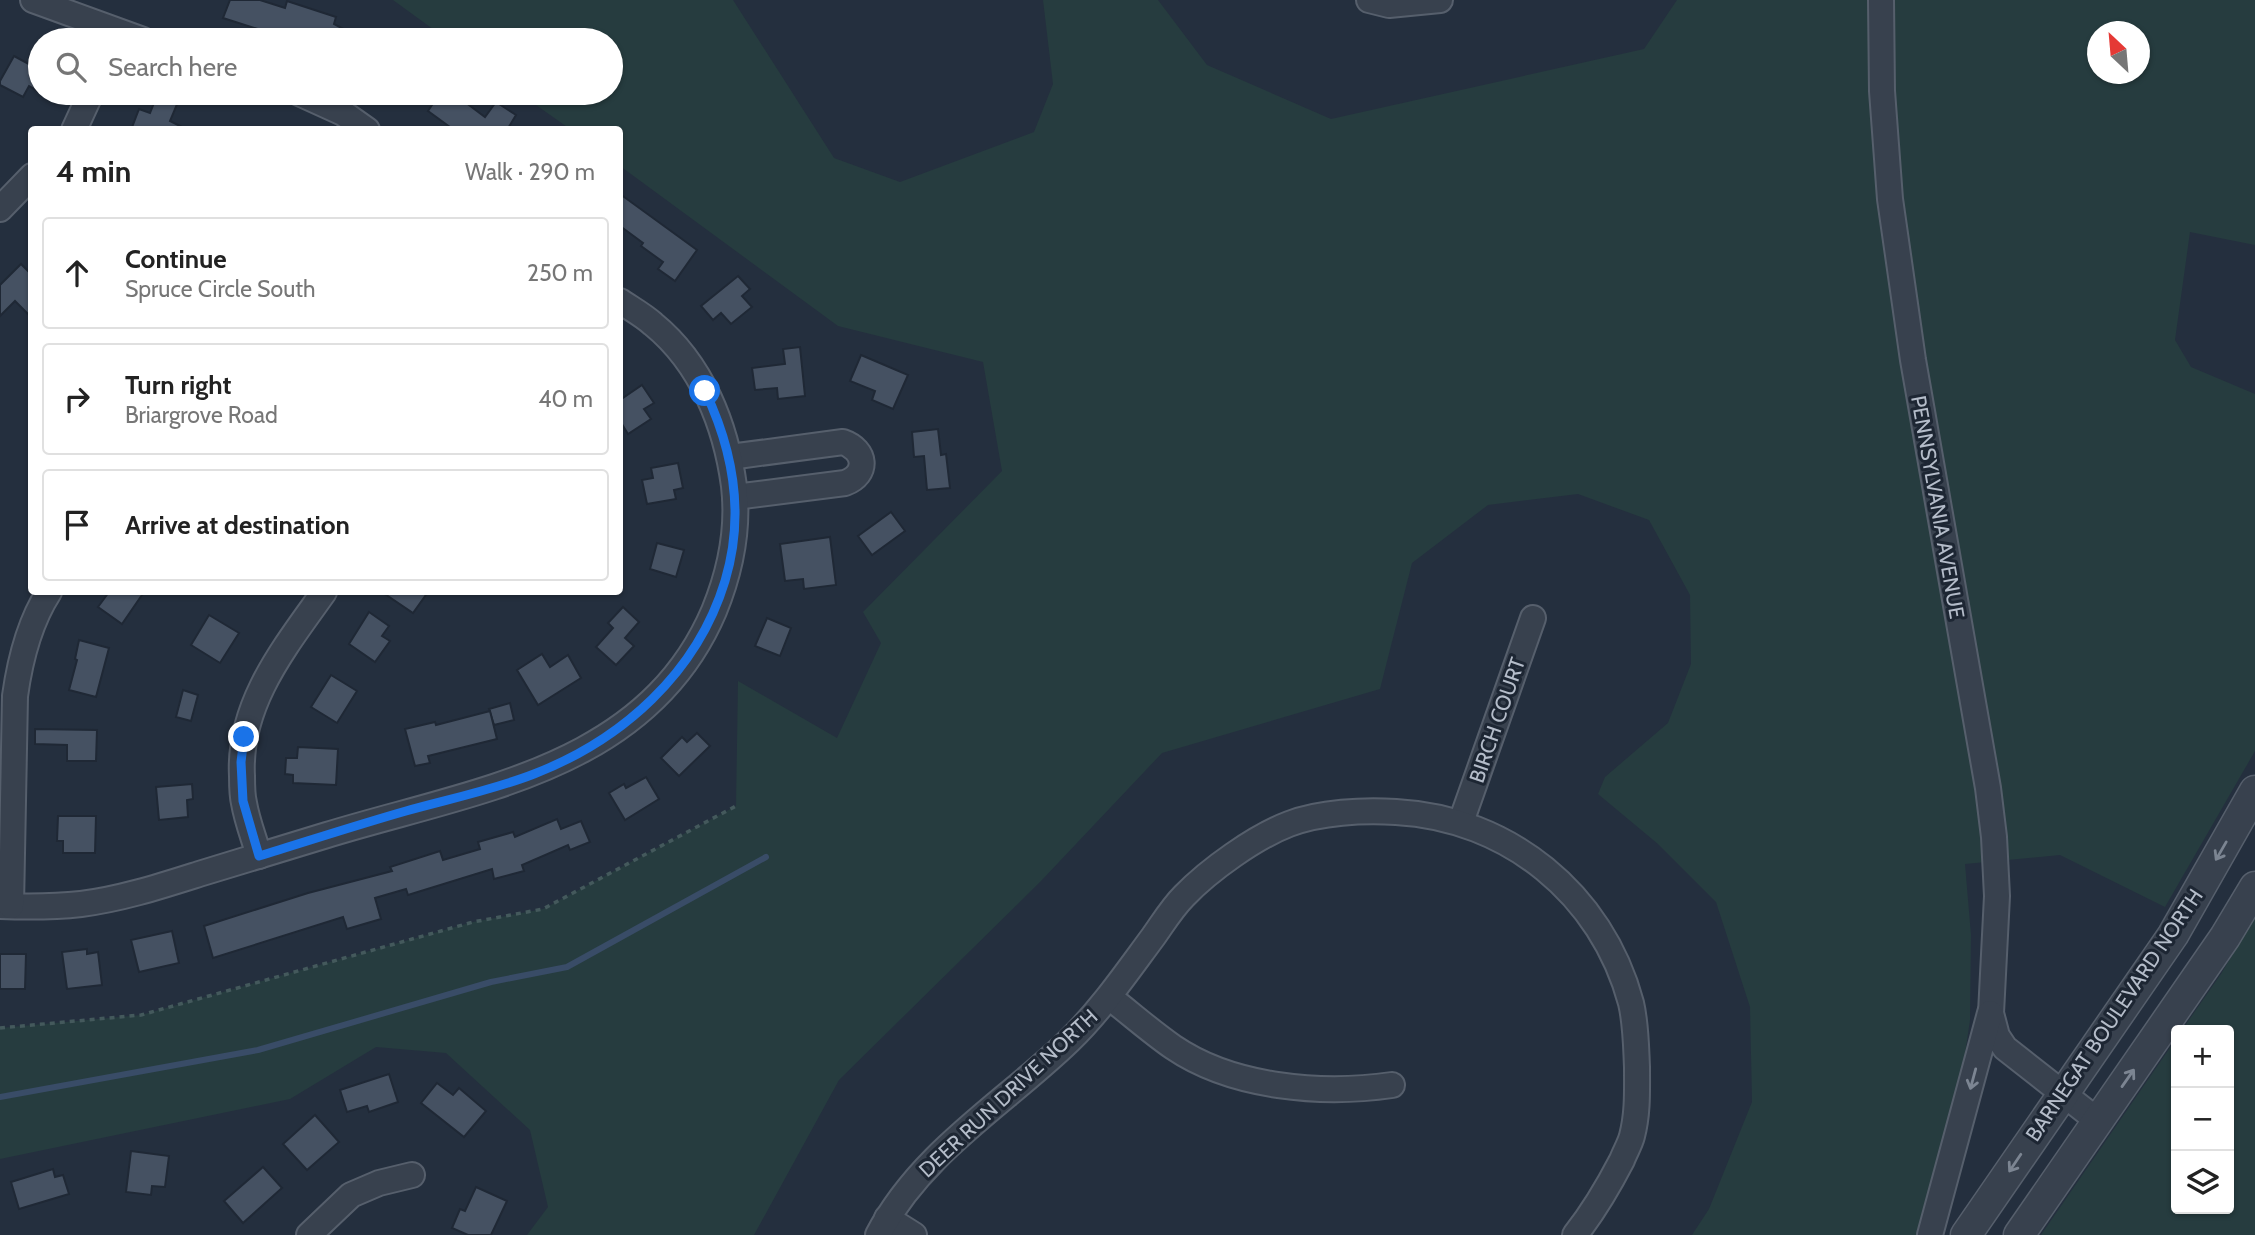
<!DOCTYPE html>
<meta charset="utf-8">
<style>
:root{--surface:#fff;--page:#f6f6f6;--text:#222;--muted:#767676;--line:#e0e0e0}
body{margin:0;font-family:Cabin,sans-serif;background:var(--page);color:var(--text)}
.controls{position:absolute;right:21px;bottom:21px;display:grid;overflow:hidden;border-radius:7px;box-shadow:0 2px 5px #0004}
.controls button{width:63px;height:63px;display:grid;place-items:center;padding:0;border:0;border-bottom:2px solid var(--line);background:var(--surface);color:var(--text);font:35px sans-serif}
.compass{position:absolute;left:2087px;top:21px;width:63px;height:63px;border-radius:50%;background:var(--surface);box-shadow:0 2px 5px #0004;rotate:334deg}
.stop{position:absolute;width:21px;height:21px;margin:-16px;border:5px solid #1a73e8;border-radius:50%;background:#fff}
.stop.end{background:#1a73e8;border-color:#fff;box-shadow:0 2px 7px #0008}
.list{margin:0;padding:0;list-style:none}
h2{display:flex;justify-content:space-between;align-items:center;height:91px;margin:0;padding:0 28px;font-size:30px}
h2 small{font-size:23px;font-weight:400;color:var(--muted)}
.list li{display:grid;grid-template-columns:46px 1fr auto;gap:21px;align-items:center;box-sizing:border-box;height:112px;margin:0 14px 14px;padding:0 14px;border:2px solid var(--line);border-radius:7px}
.list b{display:block;font-size:26px;white-space:nowrap}
.list p{margin:0;font-size:23px;white-space:nowrap;color:var(--muted)}
.list em{font-size:23px;font-style:normal;color:var(--muted)}
.icon{flex:none;width:38px;height:38px;fill:none;stroke:currentColor;stroke-width:2;stroke-linecap:round;stroke-linejoin:round}
.map{position:relative;flex:none;width:2255px;height:1235px;overflow:hidden}
.search{position:absolute;background:var(--surface);box-shadow:0 2px 5px #0004;left:28px;top:28px;width:595px;height:77px;display:flex;align-items:center;gap:18px;box-sizing:border-box;padding:0 24px;border-radius:38px;color:var(--muted);font-size:26px}
.panel{position:absolute;background:var(--surface);box-shadow:0 2px 5px #0004;left:28px;top:126px;width:595px;height:469px;border-radius:7px}
.map>svg:first-child{display:block}
</style>
<div class="map">
<svg width="2255" height="1235" viewBox="0 0 2255 1235">
<rect width="100%" height="100%" fill="#242f3e"/>
<g fill="#263c3f" fill-rule="evenodd">
<path d="M393,0h340l101,158 66,24 134,-50 19,-48 -10,-84h115l49,65 124,54 313,-70 33,-49h578v245l-65,-13 -15,108 16,27 64,27v357l-90,156 -105,-52 -95,9 6,71 -1,85 -23,157 -30,58h-225l17,-26 43,-107 -2,-95 -34,-105 -58,-58 -60,-50 7,-17 63,-54 23,-59 -1,-69 -41,-75 -71,-26 -90,11 -76,58 -32,126 -218,64 -121,128 -202,199 -85,155h-227l21,-28 -18,-77 -84,-77 -70,-6 -86,52 -290,60v-131l141,-13 332,-93 70,-13 193,-103 2,-125 99,57 44,-95 -18,-31 139,-141 -19,-109 -145,-36 -218,-160v-36l-50,-1 -51,-36h92v-53h-163zM2098,32h42v42h-42z"/>
<polygon points="2255,916 2255,1235 2041,1235 2176,1039 2176,1209 2229,1209 2229,1030 2182,1030 2221,974"/>
</g>
<g fill="none" stroke-linecap="round" stroke-linejoin="round">
<polyline stroke="#394c67" stroke-width="6" points="0,1097 258,1050 491,982 567,967 766,857"/>
</g>
<g fill="#455162" stroke="#1f2835" stroke-width="2">
<polygon points="230,0 260,0 285,8 287,1 336,17 334,24 364,40 334,40 313,33 312,36 301,33 299,40 292,40 223,18"/>
<polygon points="14,56 40,70 40,92 29,86 23,97 0,85 0,81"/>
<polygon points="158,93 178,102 170,121 188,130 131,130 139,109 150,113"/>
<polygon points="440,93 453,93 485,117 496,102 516,115 507,130 454,130 428,111"/>
<polygon points="620,194 697,250 675,281 658,269 663,262 641,246 643,243 620,226"/>
<polygon points="21,264 32,275 32,318 15,301 0,316 0,285"/>
<polygon points="738,276 750,289 742,296 752,307 731,324 721,313 713,320 701,306"/>
<polygon points="800,347 805,396 778,399 777,388 755,390 752,368 785,364 783,349"/>
<polygon points="861,355 908,375 893,409 872,400 875,391 850,381"/>
<polygon points="642,385 654,403 644,409 651,419 628,434 620,421 620,400"/>
<polygon points="938,429 941,455 946,454 950,488 927,490 924,456 914,457 912,432"/>
<polygon points="678,463 683,488 674,490 676,499 647,504 642,480 653,478 651,468"/>
<polygon points="891,512 905,531 872,555 858,536"/>
<polygon points="830,537 836,585 804,589 803,579 785,581 780,544"/>
<polygon points="657,543 684,550 676,577 650,569"/>
<polygon points="109,592 144,592 122,624 98,607"/>
<polygon points="382,592 428,592 413,613"/>
<polygon points="623,607 639,622 625,638 634,646 616,665 596,647 613,628 608,623"/>
<polygon points="369,612 389,626 382,636 390,641 375,662 349,644"/>
<polygon points="209,615 239,633 220,663 191,645"/>
<polygon points="767,618 791,628 780,656 755,646"/>
<polygon points="79,640 109,648 96,697 69,690 77,660 75,659"/>
<polygon points="542,654 550,667 568,655 581,678 538,705 517,670"/>
<polygon points="331,675 357,691 337,723 311,707"/>
<polygon points="183,690 198,695 191,721 176,717"/>
<polygon points="510,703 514,720 494,725 489,709"/>
<polygon points="490,711 497,739 428,756 430,763 415,766 405,729 435,722 436,725"/>
<polygon points="35,729 97,730 96,761 67,761 67,745 35,744"/>
<polygon points="697,733 710,746 679,776 661,758 682,737 687,742"/>
<polygon points="298,747 338,749 336,785 293,783 293,775 285,774 286,758 297,758"/>
<polygon points="646,777 659,799 625,820 609,793 624,784 626,788"/>
<polygon points="192,784 193,799 187,800 188,817 159,820 156,787"/>
<polygon points="58,816 96,816 95,853 63,853 63,841 57,841"/>
<polygon points="557,819 561,829 581,821 590,842 570,850 568,845 522,865 524,871 494,879 492,869 408,895 406,889 375,898 381,919 347,929 343,917 213,958 204,926 308,893 392,871 390,867 440,851 443,860 480,849 478,842 513,832 515,837"/>
<polygon points="172,931 179,963 139,972 131,940"/>
<polygon points="87,949 87,954 98,952 102,985 67,989 62,952"/>
<polygon points="0,954 26,954 25,989 0,989"/>
<polygon points="389,1074 398,1102 369,1112 367,1106 347,1112 340,1090"/>
<polygon points="437,1083 453,1095 459,1088 486,1111 464,1137 421,1103"/>
<polygon points="315,1115 339,1142 307,1170 283,1144"/>
<polygon points="131,1151 169,1156 165,1187 152,1186 151,1195 126,1192"/>
<polygon points="263,1167 282,1188 243,1223 224,1201"/>
<polygon points="53,1169 55,1177 63,1175 69,1194 19,1209 11,1182"/>
<polygon points="476,1187 507,1201 491,1235 468,1235 452,1228 460,1209 465,1211"/>
</g>
<g fill="none" stroke-linecap="round" stroke-linejoin="round">
<g stroke="#565f6c" stroke-width="28">
<g id="minor">
<polyline points="33,0 143,40"/>
<polyline points="1369,0 1389,5 1440,0"/>
<polyline points="1881,0 1882,91 1890,199 1913,360 1988,788 1994,837 1997,896 1991,1013 1997,1036 2005,1048 2098,1121"/>
<polyline points="299,93 343,113 367,130"/>
<polyline points="74,130 91,93"/>
<polyline points="0,209 32,176"/>
<path d="M730,457l113,-15c23,8 26,32 2,41l-110,14"/>
<polyline points="1461,822 1533,618"/>
<path d="M259,856c-5,-18 -12,-35 -15,-53 -2,-8 -2,-18 -2,-27 -4,-72 43,-129 82,-184"/>
<path d="M0,906c27,1 54,1 81,-2 40,-5 80,-18 118,-30 43,-13 86,-26 128,-39 146,-45 319,-65 387,-224 16,-39 25,-82 20,-125 -8,-60 -32,-122 -81,-162 -10,-9 -23,-16 -33,-23"/>
<path d="M11,906l4,-210c5,-36 14,-73 34,-104"/>
<path d="M1109,997c21,16 41,34 64,50 60,41 149,48 219,38"/>
<polyline points="887,1218 914,1235"/>
<polyline points="309,1235 351,1195 379,1183 412,1175"/>
<path d="M878,1235c42,-82 127,-132 191,-194 32,-31 58,-69 84,-104 10,-14 19,-29 31,-41 25,-26 71,-59 105,-72 31,-12 74,-14 107,-12 112,6 206,82 235,191 5,21 5,43 6,64 0,23 1,46 -5,69 -2,8 -7,16 -10,24 -14,27 -28,51 -47,75"/>
<polyline points="1930,1235 1990,1013"/>
</g>
</g>
<g stroke="#565f6c" stroke-width="33">
<g id="tertiary">
<polyline points="1966,1235 2173,935 2255,791"/>
<polyline points="2019,1235 2225,937 2255,887"/>
</g>
</g>
<polyline stroke="#44595c" stroke-width="3.5" stroke-dasharray="5 5" stroke-linecap="butt" points="0,1028 141,1015 473,922 543,909 736,806"/>
<use href="#minor" stroke="#38414e" stroke-width="24"/>
<use href="#tertiary" stroke="#38414e" stroke-width="30"/>
</g>
<defs><path id="oneway-shaft" d="M-6 0H5M1.5-3L5.5 0L1.5 3" fill="none" stroke-width="1.6" stroke-linecap="round" stroke-linejoin="round" transform="scale(1.75)"/></defs>
<g stroke="#7c8592">
<use href="#oneway-shaft" transform="translate(2221 851) rotate(120)"/>
<use href="#oneway-shaft" transform="translate(2128 1078) rotate(-55)"/>
<use href="#oneway-shaft" transform="translate(1973 1079) rotate(105)"/>
<use href="#oneway-shaft" transform="translate(2015 1163) rotate(124)"/>
</g>
<g fill="none" stroke-linecap="round" stroke-linejoin="round">
<path stroke="#1a73e8" stroke-width="9" d="M244,737l-3,25 2,39 16,55c49,-15 98,-31 147,-45 43,-12 87,-21 128,-37 88,-34 163,-101 191,-193 20,-66 9,-129 -20,-190"/>
</g>
<g text-anchor="middle" dominant-baseline="central" stroke-width="6" stroke-linejoin="round" paint-order="stroke">
<g font-size="21" fill="#b4bcc9" stroke="#1d2633">
<text transform="translate(1938 507) rotate(80)">PENNSYLVANIA AVENUE</text>
<text transform="translate(1497 720) rotate(-71)">BIRCH COURT</text>
<text transform="translate(2114 1015) rotate(-56)">BARNEGAT BOULEVARD NORTH</text>
<text transform="translate(1008 1093) rotate(-43)">DEER RUN DRIVE NORTH</text>
</g>
</g>
</svg>
<div class="controls">
<button>+</button>
<button>−</button>
<button><svg class="icon" aria-label="layers" viewBox="0 0 24 24"><path d="M12 4l9 5-9 5-9-5zM3 14l9 5 9-5"/></svg></button>
</div>
<svg class="compass" viewBox="-18 -18 36 36"><path d="M0-13l5 13h-10z" fill="#e53935"/><path d="M0 13l5-13h-10z" fill="#767676"/></svg>
<div class="stop" style="left:705px;top:391px"></div>
<div class="stop end" style="left:244px;top:737px"></div>
<div class="search"><svg class="icon" aria-label="search" viewBox="0 0 24 24"><circle cx="10" cy="10" r="6"/><path d="M15 15l6 6"/></svg>Search here</div>
<section class="panel">
<h2>4 min<small>Walk · 290 m</small></h2>
<ul class="list">
<li><svg class="icon" aria-label="ahead" viewBox="0 0 24 24"><path d="M12 20V5M6 11l6-6 6 6"/></svg><div><b>Continue</b><p>Spruce Circle South</p></div><em>250 m</em></li>
<li><svg class="icon" aria-label="right" viewBox="0 0 24 24"><path d="M7 20v-9h11M14 6l5 5-5 5"/></svg><div><b>Turn right</b><p>Briargrove Road</p></div><em>40 m</em></li>
<li><svg class="icon" aria-label="arrive" viewBox="0 0 24 24"><path d="M6 21V4h12l-3 4 3 4H6"/></svg><div><b>Arrive at destination</b></div></li>
</ul>
</section>
</div>
